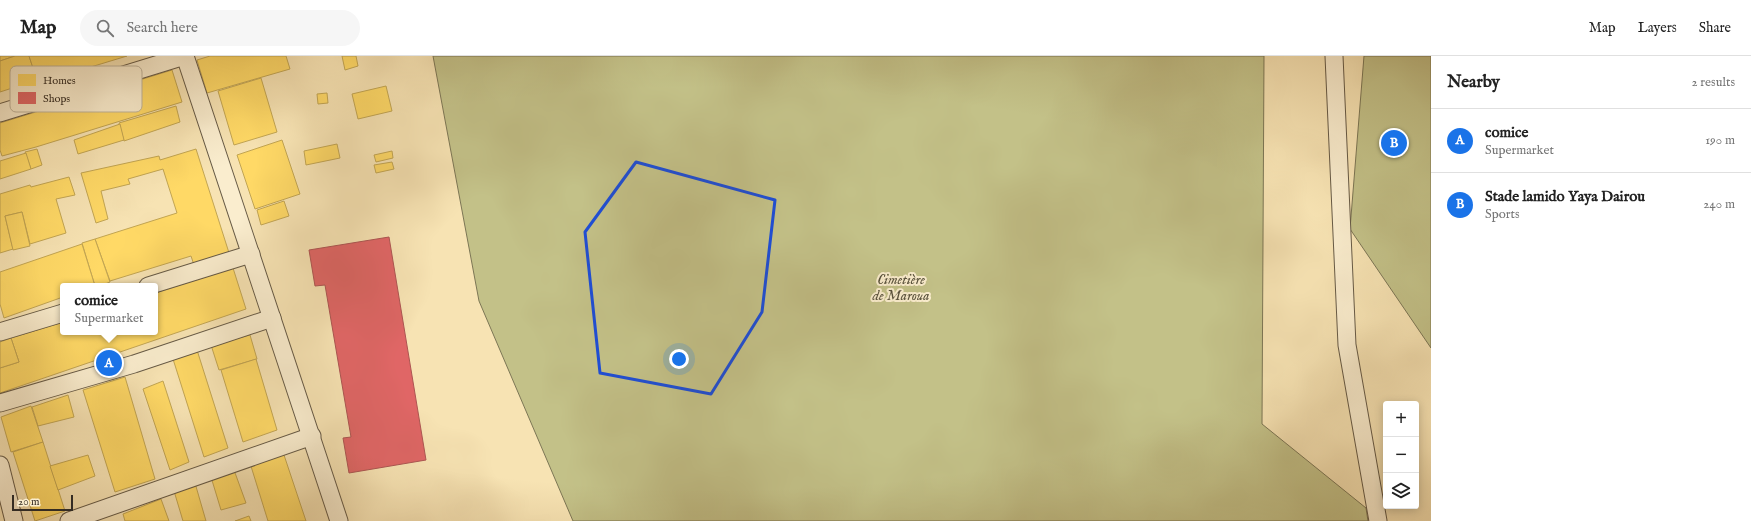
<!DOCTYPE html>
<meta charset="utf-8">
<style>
:root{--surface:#fff;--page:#f6f6f6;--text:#222;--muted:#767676;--line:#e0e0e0;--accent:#1a73e8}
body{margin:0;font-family:"IM FELL English",serif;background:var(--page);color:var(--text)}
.controls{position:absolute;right:12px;bottom:12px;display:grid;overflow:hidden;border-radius:4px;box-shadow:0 2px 10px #0003}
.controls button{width:36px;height:36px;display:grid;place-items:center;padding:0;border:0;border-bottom:1px solid var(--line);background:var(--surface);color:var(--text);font:20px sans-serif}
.scale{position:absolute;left:12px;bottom:10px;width:61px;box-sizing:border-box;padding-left:4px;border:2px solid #352c22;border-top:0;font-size:11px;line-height:14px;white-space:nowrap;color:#352c22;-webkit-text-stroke:3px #faedce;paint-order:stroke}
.you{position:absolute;left:679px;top:303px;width:14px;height:14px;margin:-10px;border:3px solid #fff;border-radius:50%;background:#1a73e8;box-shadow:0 0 0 6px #1a73e833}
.badge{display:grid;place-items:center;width:26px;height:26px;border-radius:50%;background:var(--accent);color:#fff;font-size:13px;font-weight:700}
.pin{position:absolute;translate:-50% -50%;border:2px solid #fff;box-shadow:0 1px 4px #0006}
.popup{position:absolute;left:60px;top:227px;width:98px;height:52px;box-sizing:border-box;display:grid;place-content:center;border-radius:4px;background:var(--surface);filter:drop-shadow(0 1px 3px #0005);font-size:13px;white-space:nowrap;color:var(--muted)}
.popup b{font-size:15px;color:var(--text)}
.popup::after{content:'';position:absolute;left:50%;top:100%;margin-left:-8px;border:8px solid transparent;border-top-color:var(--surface)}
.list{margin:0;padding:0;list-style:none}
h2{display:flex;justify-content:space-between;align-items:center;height:52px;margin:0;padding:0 16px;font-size:17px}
h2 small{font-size:13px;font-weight:400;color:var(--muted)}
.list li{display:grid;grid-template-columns:26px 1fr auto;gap:12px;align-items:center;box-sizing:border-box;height:64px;padding:0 16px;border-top:1px solid var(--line)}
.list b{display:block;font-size:15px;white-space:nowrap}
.list p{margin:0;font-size:13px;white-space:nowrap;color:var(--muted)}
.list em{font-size:13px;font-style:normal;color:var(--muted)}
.icon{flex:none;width:22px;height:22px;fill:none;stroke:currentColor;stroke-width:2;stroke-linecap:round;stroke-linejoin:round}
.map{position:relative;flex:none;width:1431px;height:465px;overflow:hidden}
header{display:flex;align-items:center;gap:24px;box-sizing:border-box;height:56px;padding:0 20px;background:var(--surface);border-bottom:1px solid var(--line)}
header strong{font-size:19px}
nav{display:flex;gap:22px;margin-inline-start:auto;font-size:14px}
.search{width:280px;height:36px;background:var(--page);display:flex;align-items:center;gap:10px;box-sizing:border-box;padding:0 14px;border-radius:22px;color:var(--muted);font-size:15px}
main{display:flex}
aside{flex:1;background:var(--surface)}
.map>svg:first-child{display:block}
</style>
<header>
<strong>Map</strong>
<div class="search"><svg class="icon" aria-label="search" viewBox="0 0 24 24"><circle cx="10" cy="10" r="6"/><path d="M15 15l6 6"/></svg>Search here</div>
<nav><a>Map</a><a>Layers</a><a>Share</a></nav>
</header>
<main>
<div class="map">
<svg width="1431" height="465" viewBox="0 0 1431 465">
<rect width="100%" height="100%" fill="#f7e3b3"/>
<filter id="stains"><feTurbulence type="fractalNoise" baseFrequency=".005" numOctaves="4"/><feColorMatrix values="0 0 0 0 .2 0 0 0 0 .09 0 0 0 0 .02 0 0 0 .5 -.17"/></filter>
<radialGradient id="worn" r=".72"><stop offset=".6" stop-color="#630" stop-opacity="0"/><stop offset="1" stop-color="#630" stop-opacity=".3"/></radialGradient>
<g fill="#c3c188" stroke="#7c7655">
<polygon points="433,0 1264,0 1262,368 1366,452 1368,465 573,465 479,245"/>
<polygon points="1364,0 1431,0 1431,292 1350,173"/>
</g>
<g fill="#ffd966" stroke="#c2a552">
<polygon points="0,0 15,0 0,5"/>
<polygon points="15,0 29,0 37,24 0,36 0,5"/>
<polygon points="29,0 127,0 38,27"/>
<polygon points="210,0 286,0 290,13 207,37 197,4"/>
<polygon points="342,0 356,0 358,10 345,14"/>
<polygon points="172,14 182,46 36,91 2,100 0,94 0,67"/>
<polygon points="261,22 277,76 234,89 218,35"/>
<polygon points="386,30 392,55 358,63 352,38"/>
<polygon points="327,37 328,47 318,48 317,38"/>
<polygon points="176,50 180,66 124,85 119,67"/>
<polygon points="120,68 124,84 78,98 74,84"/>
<polygon points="282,84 300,138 255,153 237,99"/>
<polygon points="337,88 340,102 306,109 304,95"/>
<polygon points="37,93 42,109 31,113 25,96"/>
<polygon points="196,93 230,200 194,209 191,200 110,225 95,183 177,157 163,113 128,123 130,128 101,135 108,163 96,167 81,117 159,100 160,104"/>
<polygon points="392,95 393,102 376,106 374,99"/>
<polygon points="26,97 31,113 0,123 0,105"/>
<polygon points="392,106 394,113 376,117 374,109"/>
<polygon points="69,121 75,139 56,143 66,177 30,188 22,156 5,160 13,193 0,197 0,138 30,129 31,131"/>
<polygon points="284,145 289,160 261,169 257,154"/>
<polygon points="22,156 30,190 13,194 5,160"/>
<polygon points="95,183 110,226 100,230 95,230 82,187"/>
<polygon points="82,188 95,230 63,230 63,241 4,262 0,248 0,216"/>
<polygon points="233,212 246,253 0,337 0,312 19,306 11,282 63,266 63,276 155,276 155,237"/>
<polygon points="250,279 257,303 219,314 211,289"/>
<polygon points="11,282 19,306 0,312 0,286"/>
<polygon points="197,294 228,392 204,401 173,303"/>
<polygon points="256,303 277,374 243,386 221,314"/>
<polygon points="125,321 155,423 115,436 83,334"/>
<polygon points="163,325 189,406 170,414 143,333"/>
<polygon points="68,339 74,361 38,370 32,351"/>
<polygon points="31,350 43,386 11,396 1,361"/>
<polygon points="43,386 65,455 35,465 13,396"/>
<polygon points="283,396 306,465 268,465 250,407"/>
<polygon points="88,399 95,420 58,434 50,410"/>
<polygon points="234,414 246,447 221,454 211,421"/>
<polygon points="195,427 206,465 183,465 174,435"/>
<polygon points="161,443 169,465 125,465 123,458"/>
<polygon points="249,460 251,465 235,465"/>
</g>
<polygon fill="#e06666" stroke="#ad5552" points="389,181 426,404 349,417 343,382 351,381 325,229 315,230 309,194"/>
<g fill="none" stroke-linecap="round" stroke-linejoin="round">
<g stroke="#665a46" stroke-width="19">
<g id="minor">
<polyline points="185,0 339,465"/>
<polyline points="1334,0 1347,289 1378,465"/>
<polyline points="0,57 185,0"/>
<polyline points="148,230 251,198"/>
<polyline points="0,276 63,257"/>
<polyline points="0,347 134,308 272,262"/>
<polyline points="0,409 14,465"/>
<polyline points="69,465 312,380"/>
</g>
</g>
<use href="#minor" stroke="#faedce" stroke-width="17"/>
</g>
<path fill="none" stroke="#1d4ed8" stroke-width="3" stroke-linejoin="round" d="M636,106l139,38 -13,112 -51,82 -111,-21 -15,-141z"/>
<g text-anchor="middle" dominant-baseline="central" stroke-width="4" stroke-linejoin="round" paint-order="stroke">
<g font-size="14" font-style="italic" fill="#58513c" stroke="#faedce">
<text x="901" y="224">Cimetière<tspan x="901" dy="16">de Maroua</tspan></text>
</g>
</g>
<rect x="10" y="10" width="132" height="46" rx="6" fill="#faedce" stroke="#bfb39a" stroke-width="1"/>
<rect x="18" y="18" width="18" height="12" fill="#ffd966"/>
<rect x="18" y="36" width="18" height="12" fill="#e06666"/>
<g font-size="11" fill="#352c22">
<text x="43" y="28">Homes</text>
<text x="43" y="46">Shops</text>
</g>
<rect width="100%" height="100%" filter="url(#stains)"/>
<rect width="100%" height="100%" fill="url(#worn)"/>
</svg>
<div class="controls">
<button>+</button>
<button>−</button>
<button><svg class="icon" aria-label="layers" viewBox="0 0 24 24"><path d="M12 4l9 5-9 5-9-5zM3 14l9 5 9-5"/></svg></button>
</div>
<div class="scale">20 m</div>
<div class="you"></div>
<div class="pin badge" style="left:109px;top:307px">A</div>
<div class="popup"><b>comice</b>Supermarket</div>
<div class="pin badge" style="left:1394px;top:87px">B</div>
</div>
<aside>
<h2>Nearby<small>2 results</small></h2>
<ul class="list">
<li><span class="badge">A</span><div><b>comice</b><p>Supermarket</p></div><em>190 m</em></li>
<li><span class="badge">B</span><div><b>Stade lamido Yaya Dairou</b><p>Sports</p></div><em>240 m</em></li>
</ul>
</aside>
</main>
